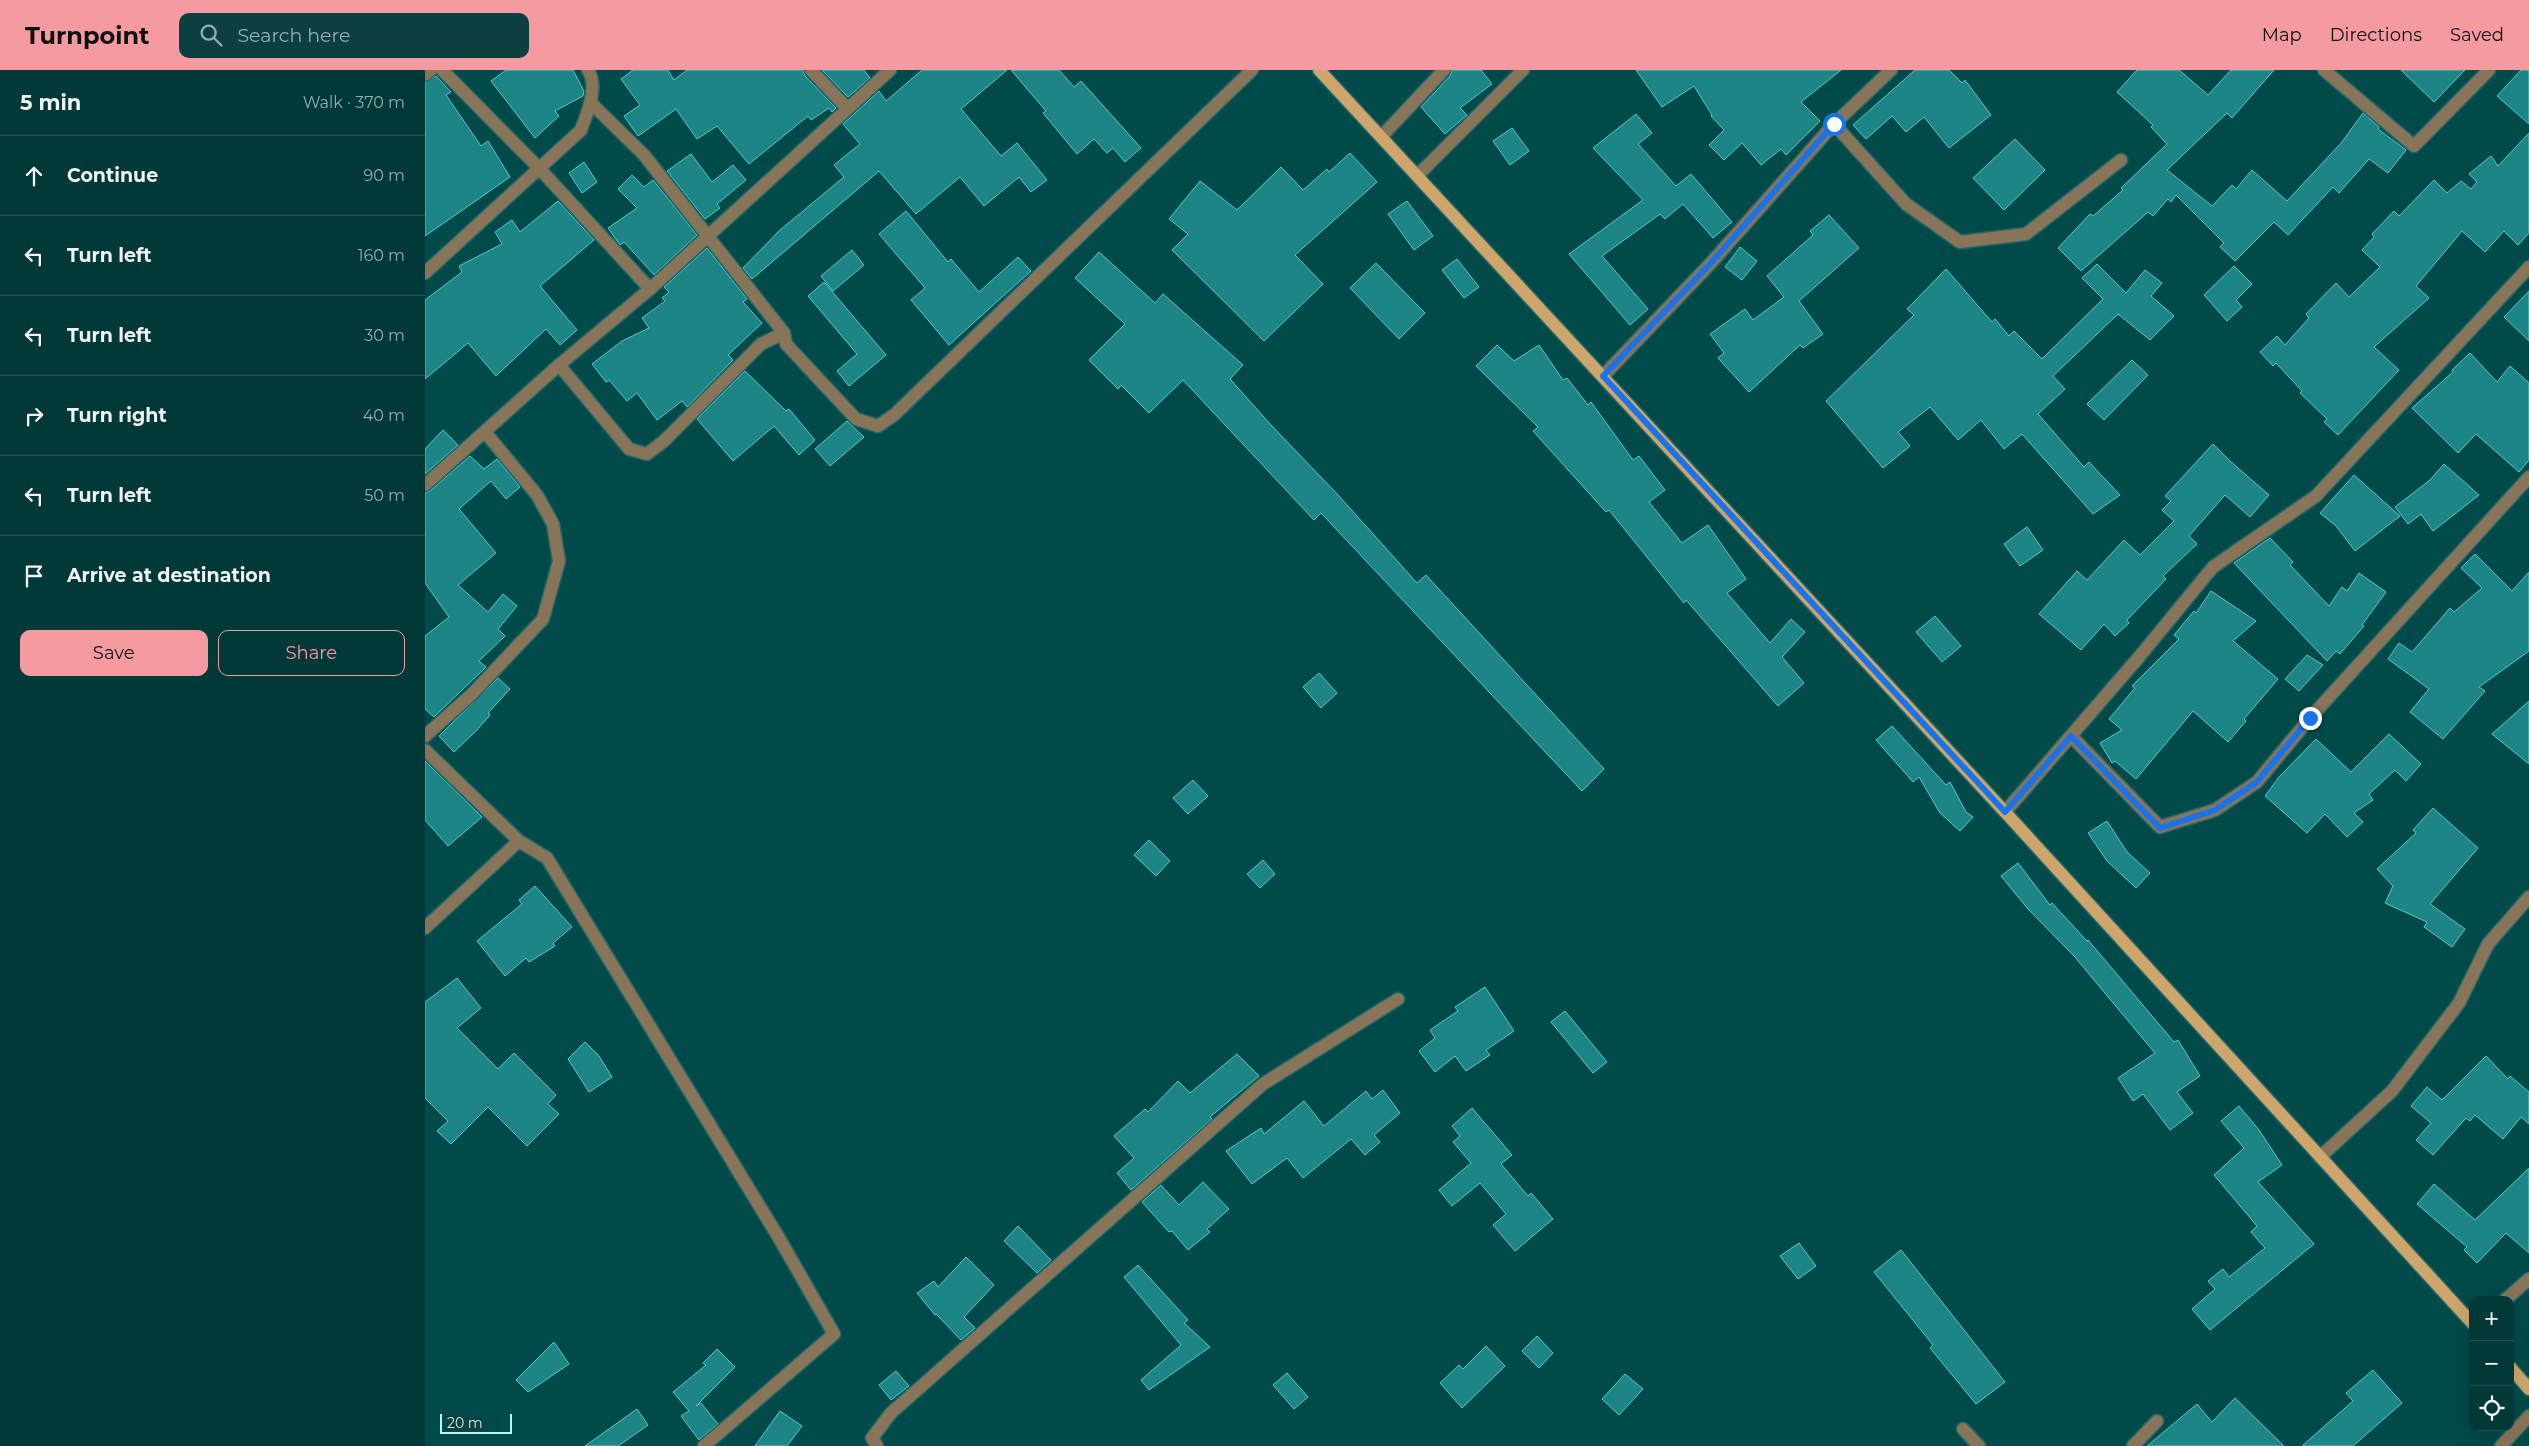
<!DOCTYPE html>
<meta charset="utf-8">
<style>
:root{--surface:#013838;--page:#0b3f40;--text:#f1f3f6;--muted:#96acae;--line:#235253;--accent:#f49aa0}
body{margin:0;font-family:Montserrat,sans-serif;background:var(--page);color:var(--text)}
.controls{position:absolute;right:15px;bottom:15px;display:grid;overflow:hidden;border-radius:10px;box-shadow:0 5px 20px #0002}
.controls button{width:45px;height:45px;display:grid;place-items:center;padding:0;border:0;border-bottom:1px solid var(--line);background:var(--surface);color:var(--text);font:25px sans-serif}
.scale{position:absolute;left:15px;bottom:12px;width:72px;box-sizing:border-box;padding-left:5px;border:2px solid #bff2f2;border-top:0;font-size:14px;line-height:18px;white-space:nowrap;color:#bff2f2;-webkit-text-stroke:4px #173c3c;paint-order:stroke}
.stop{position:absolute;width:15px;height:15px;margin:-11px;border:4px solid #1a73e8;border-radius:50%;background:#fff}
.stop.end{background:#1a73e8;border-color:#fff;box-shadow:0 1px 5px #0008}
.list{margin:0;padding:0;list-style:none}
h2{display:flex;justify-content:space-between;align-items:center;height:65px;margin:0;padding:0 20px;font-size:21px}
h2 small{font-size:16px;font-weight:400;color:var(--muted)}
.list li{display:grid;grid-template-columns:32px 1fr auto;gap:15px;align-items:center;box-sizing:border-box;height:80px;padding:0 20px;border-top:1px solid var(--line)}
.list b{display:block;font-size:19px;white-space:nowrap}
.list em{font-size:16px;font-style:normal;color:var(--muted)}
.actions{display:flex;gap:10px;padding:15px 20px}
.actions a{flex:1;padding:11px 0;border:1px solid var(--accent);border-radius:10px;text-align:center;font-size:18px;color:var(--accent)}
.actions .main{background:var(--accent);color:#111}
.icon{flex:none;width:28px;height:28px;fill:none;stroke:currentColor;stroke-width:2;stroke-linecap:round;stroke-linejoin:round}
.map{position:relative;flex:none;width:2104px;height:1376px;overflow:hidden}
header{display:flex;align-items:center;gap:30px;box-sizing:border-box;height:70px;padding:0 25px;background:var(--accent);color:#111}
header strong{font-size:24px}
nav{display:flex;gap:28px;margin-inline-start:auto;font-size:18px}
.search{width:350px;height:45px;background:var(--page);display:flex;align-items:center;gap:12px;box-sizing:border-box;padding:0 18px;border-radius:10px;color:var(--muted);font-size:19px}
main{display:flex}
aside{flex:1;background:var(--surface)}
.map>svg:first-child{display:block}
</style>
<header>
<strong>Turnpoint</strong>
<div class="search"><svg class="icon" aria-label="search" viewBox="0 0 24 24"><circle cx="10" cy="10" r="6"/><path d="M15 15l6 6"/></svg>Search here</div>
<nav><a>Map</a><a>Directions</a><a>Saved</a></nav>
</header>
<main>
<aside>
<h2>5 min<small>Walk · 370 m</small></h2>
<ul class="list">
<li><svg class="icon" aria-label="ahead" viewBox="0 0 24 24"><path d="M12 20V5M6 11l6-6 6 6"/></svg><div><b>Continue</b></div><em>90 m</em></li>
<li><svg class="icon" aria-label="left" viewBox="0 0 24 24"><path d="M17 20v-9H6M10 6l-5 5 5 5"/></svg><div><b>Turn left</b></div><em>160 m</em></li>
<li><svg class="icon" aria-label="left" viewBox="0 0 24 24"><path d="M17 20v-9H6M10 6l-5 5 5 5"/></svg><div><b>Turn left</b></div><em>30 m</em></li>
<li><svg class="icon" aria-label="right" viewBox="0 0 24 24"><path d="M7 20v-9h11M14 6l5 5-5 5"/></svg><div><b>Turn right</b></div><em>40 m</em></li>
<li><svg class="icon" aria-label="left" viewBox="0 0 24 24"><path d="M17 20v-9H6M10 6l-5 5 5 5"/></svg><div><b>Turn left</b></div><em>50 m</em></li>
<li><svg class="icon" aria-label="arrive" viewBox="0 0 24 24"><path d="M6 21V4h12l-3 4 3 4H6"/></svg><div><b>Arrive at destination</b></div></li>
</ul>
<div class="actions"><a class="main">Save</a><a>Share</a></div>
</aside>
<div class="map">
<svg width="2104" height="1376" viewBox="0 0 2104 1376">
<rect width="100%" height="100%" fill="#014a4a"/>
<g fill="#1e8586" stroke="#53c9ca">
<polygon points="81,0 148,0 159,21 158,26 130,41 134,46 110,68 66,11"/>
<polygon points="208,0 243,0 249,10 262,0 378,0 380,6 411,38 407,42 404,38 386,50 383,46 324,94 292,56 272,69 251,39 213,66 199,46 215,35 196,9"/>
<polygon points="397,0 439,0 445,8 423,27"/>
<polygon points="497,0 582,0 536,39 576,86 592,73 622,110 606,122 594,107 559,136 535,107 491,144 454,101 327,209 318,198 355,160 419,107 409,95 435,74 418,54 454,21 461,31"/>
<polygon points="586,0 634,0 649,17 656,11 716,78 700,92 688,78 682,83 669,69 652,84 618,43 621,41"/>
<polygon points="1027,0 1056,0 1067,14 1035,38 1042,45 1020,64 996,37 1025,6"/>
<polygon points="1211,0 1416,0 1376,32 1395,51 1361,85 1356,79 1336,95 1317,73 1299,90 1284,75 1299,60 1286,46 1287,45 1269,16 1237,37"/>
<polygon points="1490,0 1524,0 1537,13 1540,10 1566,45 1524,78 1499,47 1481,62 1467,46 1441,69 1428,55"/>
<polygon points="1712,0 1754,0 1783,25 1806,0 1849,0 1807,48 1802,43 1742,100 1787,136 1807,115 1811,119 1827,100 1862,131 1917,72 1938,43 1954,57 1953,59 1981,80 1963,103 1944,89 1914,123 1908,117 1863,165 1849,152 1810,191 1795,177 1799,173 1751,125 1746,132 1743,129 1728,146 1723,142 1656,201 1633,178 1665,144 1668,146 1698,120 1696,118 1742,74 1726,57 1728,55 1692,22"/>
<polygon points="1976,0 2040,0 2009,32"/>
<polygon points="2096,0 2104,0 2104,54 2072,26"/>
<polygon points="11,6 26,22 21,25 56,76 63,71 85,107 0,166 0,13"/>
<polygon points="1211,44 1227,63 1213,74 1251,116 1266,104 1307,152 1288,168 1258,134 1240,149 1235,144 1177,186 1223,239 1205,255 1144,184 1218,130 1168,78"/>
<polygon points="1087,58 1104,81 1085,95 1068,71"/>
<polygon points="2104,63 2104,163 2093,175 2079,161 2060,182 2037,161 1991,216 2004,228 1949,277 1974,300 1913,365 1899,352 1902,349 1875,323 1877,321 1851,293 1848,296 1835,282 1852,266 1860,275 1884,248 1881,244 1911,213 1924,227 1955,197 1937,180 1949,167 1947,164 1969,141 1974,146 2009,110 2022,123 2036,111 2046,119 2052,112 2044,104 2066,86 2073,96"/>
<polygon points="1590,69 1620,100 1579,140 1548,108"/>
<polygon points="925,83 952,112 870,185 898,214 839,271 747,180 763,164 744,149 775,111 812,140 856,97 878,120 902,99 904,102"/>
<polygon points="266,84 287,112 308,95 321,110 292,134 295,138 280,149 242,101"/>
<polygon points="159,92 172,112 157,123 144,103"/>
<polygon points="207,105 219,117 228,110 272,165 229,205 199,172 195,175 183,158 212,138 193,119"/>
<polygon points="133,131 169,170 115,216 152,260 135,275 121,259 71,306 43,273 0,309 0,230 37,202 34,196 77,174 70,162 87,150 95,162"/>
<polygon points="982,131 1008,166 989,180 963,144"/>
<polygon points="481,141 523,192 526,189 554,222 593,187 606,201 524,275 486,230 500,218 454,164"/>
<polygon points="1404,145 1434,178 1374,231 1398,264 1378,278 1375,275 1324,322 1293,288 1299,283 1285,264 1320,239 1328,250 1359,227 1342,206 1388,165 1385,161"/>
<polygon points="1315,177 1332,191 1317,210 1300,197"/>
<polygon points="282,178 322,229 318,232 337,253 303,285 308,290 262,337 257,331 232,350 212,323 202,331 184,310 181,312 167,294 197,271 224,258 217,248 240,231 237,228 244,222 239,217"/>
<polygon points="427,180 439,195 408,221 396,206"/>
<polygon points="674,182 730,233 738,224 818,295 805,309 846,355 914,426 992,513 1001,505 1179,699 1157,721 896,443 889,450 758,310 724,343 696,315 693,319 664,290 700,254 650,208"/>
<polygon points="1032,189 1054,217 1039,228 1017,200"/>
<polygon points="951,193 1000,243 974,269 925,218"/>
<polygon points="1672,194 1701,223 1720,200 1737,213 1726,226 1749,246 1725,270 1693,244 1628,306 1640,319 1613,344 1659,397 1664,392 1695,425 1668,444 1597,364 1579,379 1556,350 1533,370 1505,337 1473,362 1485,376 1458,398 1401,331 1489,245 1482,239 1521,199 1567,252 1570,249 1584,266 1589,261 1617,289 1678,229 1657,208"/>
<polygon points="1809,196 1827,214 1811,230 1817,237 1802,251 1779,225"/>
<polygon points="399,212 461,285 424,316 412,301 432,284 383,226"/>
<polygon points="2104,221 2104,271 2079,247"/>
<polygon points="1072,275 1089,291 1114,275 1138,310 1142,308 1163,335 1166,332 1208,390 1214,386 1240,420 1224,432 1257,473 1283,455 1321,509 1302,523 1345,573 1366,549 1380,562 1357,587 1379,613 1353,636 1261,530 1259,533 1184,440 1181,442 1108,361 1113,357 1051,296"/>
<polygon points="2045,283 2072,312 2085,296 2104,313 2104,390 2094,402 2051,364 2033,383 1987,338 2028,302 2027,300"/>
<polygon points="1707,290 1723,305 1679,350 1662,334"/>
<polygon points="320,301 361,341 364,339 390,370 374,385 349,356 308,391 272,349"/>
<polygon points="422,351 439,367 405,396 390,379"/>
<polygon points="18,360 33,375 0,404 0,379"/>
<polygon points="1788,374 1805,391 1844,425 1825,447 1800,425 1764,466 1772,474 1738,506 1741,509 1702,550 1704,553 1690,566 1679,554 1656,580 1614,544 1652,501 1662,510 1699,470 1715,485 1749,451 1737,440 1746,431 1740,426"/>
<polygon points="45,386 59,399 72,389 95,417 81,429 66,411 34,439 71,483 33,515 63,542 78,524 92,536 73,559 80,566 54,591 61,597 9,647 0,639 0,566 24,547 0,513 0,423 5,421"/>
<polygon points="2019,394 2054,425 2008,461 1996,444 1983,454 1970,437 2005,410"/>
<polygon points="1929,405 1975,446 1930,481 1911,456 1895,443"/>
<polygon points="1602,457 1618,480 1595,496 1579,474"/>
<polygon points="1845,468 1868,492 1865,495 1904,536 1917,517 1922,521 1934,503 1961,522 1937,555 1939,556 1915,584 1911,581 1902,591 1809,493"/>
<polygon points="2050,484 2087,521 2104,502 2104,581 2054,617 2060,621 2018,669 1985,642 2004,619 1963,589 1974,573 1987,582 2025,538 2029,542 2057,518 2036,498"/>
<polygon points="1786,521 1831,551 1808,571 1853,609 1819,649 1821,651 1803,672 1768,641 1711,709 1690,691 1687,693 1675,673 1697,660 1684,649 1710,618 1707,616 1754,569 1749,565 1769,541 1771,543"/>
<polygon points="1510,546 1536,576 1517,592 1491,562"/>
<polygon points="1882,585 1898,595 1874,621 1860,609"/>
<polygon points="894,603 912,623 896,638 878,617"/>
<polygon points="73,608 85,619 63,643 65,645 51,661 29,682 14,666"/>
<polygon points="2104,631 2104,694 2067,664"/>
<polygon points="1467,656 1521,715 1525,712 1541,742 1548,747 1535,761 1515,743 1494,707 1488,712 1451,670"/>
<polygon points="1964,664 1996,694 1981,711 1970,700 1944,724 1948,730 1929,743 1938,752 1922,767 1900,744 1882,763 1840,726 1854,707 1891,669 1926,702"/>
<polygon points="0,691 57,747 23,776 0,750"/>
<polygon points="768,710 783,726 763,744 748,728"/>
<polygon points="2008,738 2053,778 2005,834 2040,859 2027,877 1999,857 2002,852 1960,833 1968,816 1952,799 1991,763 1988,760"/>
<polygon points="1682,751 1702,782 1725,803 1711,818 1682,791 1663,763"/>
<polygon points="724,770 745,791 731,806 709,785"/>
<polygon points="838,790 850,804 835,818 822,804"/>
<polygon points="1593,793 1625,835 1627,833 1662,871 1663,870 1749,972 1753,970 1775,1006 1752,1022 1768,1043 1745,1060 1718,1024 1708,1031 1693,1008 1730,983 1649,886 1603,839 1576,806"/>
<polygon points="110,816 147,857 128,873 130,876 104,892 101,888 80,906 52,871 97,834 94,830"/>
<polygon points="32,908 56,938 32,958 73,999 89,983 131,1025 123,1034 134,1044 102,1076 63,1037 26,1074 12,1061 23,1051 0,1028 0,932"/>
<polygon points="1060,917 1089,961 1061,980 1065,985 1041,1001 1030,986 1010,1002 994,981 1010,968 1005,960 1033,941 1030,937"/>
<polygon points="1140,941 1182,992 1168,1003 1126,952"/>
<polygon points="160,972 174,986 187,1007 164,1022 143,989"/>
<polygon points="812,984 834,1006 785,1047 787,1049 706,1120 692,1103 709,1088 689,1066 720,1039 723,1042 753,1011 765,1023"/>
<polygon points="2061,986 2083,1009 2085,1006 2104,1022 2104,1054 2096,1047 2078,1069 2050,1045 2045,1051 2041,1048 2008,1085 1991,1070 2006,1053 1986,1036 2002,1017 2017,1030"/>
<polygon points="958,1020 975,1043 949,1065 955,1072 940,1085 926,1069 878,1108 862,1088 827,1114 801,1081 836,1058 839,1064 879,1031 899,1056 941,1021 947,1029"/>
<polygon points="1814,1036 1834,1060 1857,1095 1833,1112 1889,1174 1785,1260 1767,1239 1790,1219 1783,1211 1798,1199 1804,1207 1840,1178 1826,1162 1832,1156 1789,1105 1819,1078 1796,1051"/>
<polygon points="1047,1038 1087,1085 1076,1094 1103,1126 1106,1123 1128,1149 1090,1181 1068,1155 1081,1144 1055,1113 1027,1136 1014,1120 1046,1093 1028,1072 1035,1066 1027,1056"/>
<polygon points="2104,1098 2104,1183 2081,1163 2052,1193 2039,1180 2042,1177 1992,1134 2009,1114 2050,1150"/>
<polygon points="778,1112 804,1139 782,1159 785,1162 763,1180 747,1161 744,1162 717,1132 736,1115 754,1135"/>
<polygon points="593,1156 626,1190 612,1203 579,1171"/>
<polygon points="1374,1173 1391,1196 1373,1209 1355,1186"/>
<polygon points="1476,1180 1580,1312 1551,1334 1505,1278 1508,1275 1449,1202"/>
<polygon points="541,1187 569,1215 539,1247 550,1258 536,1270 511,1244 510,1245 492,1223 509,1211 513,1217"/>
<polygon points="713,1195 763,1250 759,1253 785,1277 724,1320 716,1310 756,1275 699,1207"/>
<polygon points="1112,1266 1128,1283 1114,1298 1097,1281"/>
<polygon points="129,1272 144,1294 103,1322 91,1310"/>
<polygon points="1061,1276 1080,1296 1037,1338 1015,1313 1034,1295 1038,1299"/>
<polygon points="292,1279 310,1297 271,1336 276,1333 293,1354 274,1370 256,1346 264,1341 248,1322 281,1295 278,1293"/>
<polygon points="1948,1300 1977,1333 1928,1376 1877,1376 1928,1331 1921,1323"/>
<polygon points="471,1301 484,1316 466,1330 454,1315"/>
<polygon points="862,1303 883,1327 869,1339 848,1315"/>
<polygon points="1200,1304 1218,1319 1194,1345 1177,1329"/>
<polygon points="1810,1328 1859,1376 1722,1376 1772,1334 1787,1352"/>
<polygon points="212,1339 223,1355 193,1376 160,1376"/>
<polygon points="355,1341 377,1356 362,1376 330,1376"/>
</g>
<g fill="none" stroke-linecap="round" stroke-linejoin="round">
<g stroke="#236868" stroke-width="15">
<g id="minor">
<polyline points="17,0 114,98 225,219"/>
<polyline points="386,0 422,38"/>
<polyline points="1899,0 1989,76 2064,0"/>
<polyline points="0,5 6,0"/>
<polyline points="166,33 219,85 359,263 361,274 431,349 453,356 469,345 827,0"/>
<polyline points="1409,54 1466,0"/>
<polyline points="957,66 1019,0"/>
<polyline points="993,105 1098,0"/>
<path d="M0,203l156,-143c6,-17 18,-43 7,-60"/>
<polyline points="134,295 204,379 222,384 239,371 336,274 359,263"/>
<polyline points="1178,306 1285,194 1409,54 1481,134 1535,172 1601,164 1696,90"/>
<polyline points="0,415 134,295 225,219 465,0"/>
<polyline points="0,666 47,624 118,549 134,491 128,454 112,425 60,362"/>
<polyline points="1646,666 1735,757 1790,740 1832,712 1885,648 2104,407"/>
<polyline points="0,680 94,771 122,788 354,1168 409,1264 279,1376"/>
<polyline points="1580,742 1714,587 1788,497 1891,426 2104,197"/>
<polyline points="0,858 94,771"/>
<polyline points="1895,1087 1967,1021 2034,933 2063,874 2104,827"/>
<polyline points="2080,1230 2104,1209"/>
<polyline points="1538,1359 1554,1376"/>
<polyline points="452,1376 447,1368 466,1343 838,1014 973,929"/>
<polyline points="1708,1376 1732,1351"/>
<polyline points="2076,1376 2104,1346"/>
</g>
</g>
<g stroke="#236868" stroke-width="15">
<g id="major">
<polyline points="894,0 1580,742 2048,1254"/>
<polyline points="2085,1297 2104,1319"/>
</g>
</g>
<use href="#minor" stroke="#887458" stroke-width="12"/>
<use href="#major" stroke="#cea66c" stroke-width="12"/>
</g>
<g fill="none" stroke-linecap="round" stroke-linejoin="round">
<polyline stroke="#1a73e8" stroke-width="6" points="1409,54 1285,194 1178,306 1580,742 1646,666 1735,758 1790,740 1832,712 1885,648"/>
</g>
</svg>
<div class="controls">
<button>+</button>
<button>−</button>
<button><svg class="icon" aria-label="locate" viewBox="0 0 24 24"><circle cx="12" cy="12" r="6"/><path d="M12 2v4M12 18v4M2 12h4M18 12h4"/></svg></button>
</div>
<div class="scale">20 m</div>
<div class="stop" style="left:1409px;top:54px"></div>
<div class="stop end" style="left:1885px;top:648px"></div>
</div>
</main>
